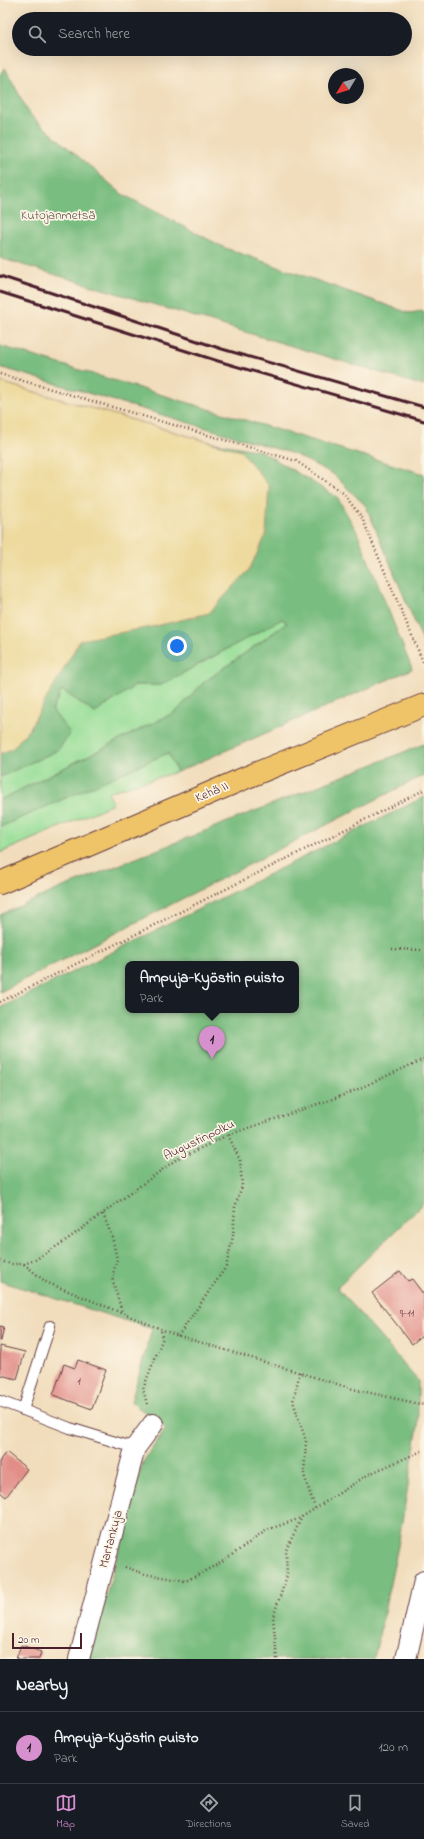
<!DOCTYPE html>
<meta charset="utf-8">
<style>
:root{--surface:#171b24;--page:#20242c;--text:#f1f3f6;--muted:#9ea1a6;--line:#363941;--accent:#d690ce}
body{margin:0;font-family:"Indie Flower",sans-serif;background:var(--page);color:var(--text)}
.compass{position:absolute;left:328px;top:68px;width:36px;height:36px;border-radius:50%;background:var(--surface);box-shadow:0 4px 16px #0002;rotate:232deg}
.scale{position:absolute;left:12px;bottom:10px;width:70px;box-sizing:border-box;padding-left:4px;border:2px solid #4a1f2b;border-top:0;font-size:11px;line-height:14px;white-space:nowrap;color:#4a1f2b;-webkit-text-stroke:3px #fcf5e5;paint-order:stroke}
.you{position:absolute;left:177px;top:646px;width:14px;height:14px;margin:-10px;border:3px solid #fff;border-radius:50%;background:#1a73e8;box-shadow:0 0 0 6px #1a73e833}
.badge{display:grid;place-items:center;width:26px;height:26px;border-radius:50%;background:var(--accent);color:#111;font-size:13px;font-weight:700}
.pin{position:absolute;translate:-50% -33px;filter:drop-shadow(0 1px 2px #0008)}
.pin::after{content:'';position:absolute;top:21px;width:14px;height:12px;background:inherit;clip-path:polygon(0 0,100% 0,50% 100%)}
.popup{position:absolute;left:125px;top:961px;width:174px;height:52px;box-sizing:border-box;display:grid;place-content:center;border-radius:8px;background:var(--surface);filter:drop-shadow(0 1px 3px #0005);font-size:13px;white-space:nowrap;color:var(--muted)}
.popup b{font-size:15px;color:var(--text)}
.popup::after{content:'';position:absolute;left:50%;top:100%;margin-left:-8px;border:8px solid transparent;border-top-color:var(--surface)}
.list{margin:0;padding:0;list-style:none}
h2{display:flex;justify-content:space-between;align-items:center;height:52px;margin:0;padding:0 16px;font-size:17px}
h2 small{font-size:13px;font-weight:400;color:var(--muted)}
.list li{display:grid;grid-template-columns:26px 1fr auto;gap:12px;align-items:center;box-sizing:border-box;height:72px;padding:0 16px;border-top:1px solid var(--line)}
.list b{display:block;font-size:15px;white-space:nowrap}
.list p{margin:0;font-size:13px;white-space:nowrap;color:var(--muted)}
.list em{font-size:13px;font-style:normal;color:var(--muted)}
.icon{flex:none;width:22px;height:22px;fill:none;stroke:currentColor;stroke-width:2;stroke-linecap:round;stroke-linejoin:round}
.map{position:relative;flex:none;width:424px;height:1659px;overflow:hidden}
.search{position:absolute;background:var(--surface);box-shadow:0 4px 16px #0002;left:12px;right:12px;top:12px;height:44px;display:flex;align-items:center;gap:10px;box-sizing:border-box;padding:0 14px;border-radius:22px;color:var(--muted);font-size:15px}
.sheet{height:124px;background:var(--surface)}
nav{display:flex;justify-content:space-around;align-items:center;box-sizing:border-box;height:56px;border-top:1px solid var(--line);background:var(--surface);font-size:11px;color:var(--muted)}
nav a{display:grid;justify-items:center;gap:2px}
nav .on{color:var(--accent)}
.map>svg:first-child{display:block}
</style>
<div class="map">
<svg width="424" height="1659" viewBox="0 0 424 1659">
<rect width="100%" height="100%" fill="#fcf5e5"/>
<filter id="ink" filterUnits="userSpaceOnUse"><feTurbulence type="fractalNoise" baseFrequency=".025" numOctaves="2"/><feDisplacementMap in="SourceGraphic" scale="8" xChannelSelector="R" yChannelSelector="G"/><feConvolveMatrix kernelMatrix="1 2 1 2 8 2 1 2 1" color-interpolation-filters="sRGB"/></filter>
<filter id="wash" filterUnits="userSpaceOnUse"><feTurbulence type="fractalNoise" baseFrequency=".012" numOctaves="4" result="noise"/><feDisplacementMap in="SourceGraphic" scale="16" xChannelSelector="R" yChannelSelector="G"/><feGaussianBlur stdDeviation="0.9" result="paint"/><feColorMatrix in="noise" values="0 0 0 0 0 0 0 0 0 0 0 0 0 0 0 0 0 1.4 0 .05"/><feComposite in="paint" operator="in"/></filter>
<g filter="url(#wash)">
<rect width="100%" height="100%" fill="#f1ddbc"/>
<g fill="#98de98" stroke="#717e62">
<polygon points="282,619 287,623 203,683 177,711 0,800 0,777 58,750 52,710 62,690 95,713 136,685 161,685"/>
<polygon points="168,752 177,772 108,792 113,804 0,853 0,827"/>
</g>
<g fill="#7abd80" stroke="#626e56" fill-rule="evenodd">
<polygon points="5,68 30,115 122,194 225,248 409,313 424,311 424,386 0,258 0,74"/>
<polygon points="0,346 424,474 424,644 366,506 333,474 294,454 0,367"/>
<polygon points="199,440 261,451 337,497 357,532 412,669 177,772 168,753 0,827 0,800 177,711 203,683 287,623 282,619 161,685 136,685 95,713 62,690 52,710 70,733 58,750 0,777 0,741 31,728 19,711"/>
<polygon points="424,744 424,775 0,992 0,915 61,888"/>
<path d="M424,797v406l-87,84 81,94v45l-20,120 -24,113h-285l54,-197 23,-34 -35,-26 21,-73 -152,-48v-273zM128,964h168v46h-168z"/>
</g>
<polygon fill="#eeda9e" stroke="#9c7c64" points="0,382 241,451 269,486 266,535 249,570 209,613 156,626 80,640 29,729 13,748 0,754"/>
<g id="blocks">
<g fill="#e28d88">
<polygon points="400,1271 408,1281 412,1279 424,1295 424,1334 412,1344 372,1293"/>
<polygon points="0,1326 4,1327 1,1341 0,1341"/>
<polygon points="0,1346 25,1352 17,1379 0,1375"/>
<polygon points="78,1360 106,1370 92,1409 53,1395 64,1364 75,1368"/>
<polygon points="6,1452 27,1469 6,1497 0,1492 0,1460"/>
<polygon points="21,1645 41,1652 39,1659 16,1659"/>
</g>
</g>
</g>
<g filter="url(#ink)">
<use href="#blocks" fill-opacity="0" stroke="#633c41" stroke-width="1"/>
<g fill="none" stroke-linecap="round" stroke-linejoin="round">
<g stroke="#633c41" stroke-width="12">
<g id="service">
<polyline points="0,1401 70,1428 135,1448"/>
<polyline points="23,1410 50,1326"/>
</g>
</g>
<g stroke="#633c41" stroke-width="22">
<g id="minor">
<polyline points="79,1659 135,1448 153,1424"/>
<polyline points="406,1659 424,1581"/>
</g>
</g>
<g stroke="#633c41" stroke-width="24">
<polyline id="trunk" points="0,883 245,778 424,705"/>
</g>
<g stroke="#633c41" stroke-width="2.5" stroke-dasharray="1 3" stroke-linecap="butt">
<polyline points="0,374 296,461 343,493 362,518 424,664"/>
<polyline points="392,949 424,950"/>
<polyline points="0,1002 424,790"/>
<polyline points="103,1214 112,1237 117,1259 112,1278 122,1312"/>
<polyline points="0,1261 11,1264 24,1264 35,1260 65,1241 174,1161 228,1135 347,1094 424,1059"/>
<polyline points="24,1264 46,1282 173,1334 353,1389 424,1405"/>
<polyline points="178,1336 226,1267 233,1236 235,1207 242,1186 240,1160 228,1135"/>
<polyline points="300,1372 293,1401 306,1441 304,1475 315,1508"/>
<polyline points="147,1404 143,1389 162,1340 161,1329"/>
<polyline points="125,1567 145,1574 186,1581 222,1562 267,1530 301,1518"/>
<polyline points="277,1659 273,1617 287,1576 286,1550 302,1517 369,1474 424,1450"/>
</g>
<use href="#service" stroke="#fff" stroke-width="10"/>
<use href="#minor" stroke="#fff" stroke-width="20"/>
<use href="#trunk" stroke="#efc469" stroke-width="22"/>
<g stroke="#4a1f2b" stroke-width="3">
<polyline points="0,276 222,349 424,407"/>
<polyline points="0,292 218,361 424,421"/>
</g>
</g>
</g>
<g text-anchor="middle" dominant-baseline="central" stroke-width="3.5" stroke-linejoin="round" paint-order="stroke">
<g font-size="11" fill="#703a42">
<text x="407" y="1314">9-11</text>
<text x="79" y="1382">1</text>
</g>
<g font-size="13" fill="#5e4f46" stroke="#fcf5e5">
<text x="58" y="215">Kutojanmetsä</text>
</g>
<g font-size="13" fill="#4a1f2b" stroke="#fcf5e5">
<text transform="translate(212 792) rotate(-23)">Kehä II</text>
<text transform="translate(199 1140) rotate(-26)">Augustinpolku</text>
<text transform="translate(111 1539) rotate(-75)">Martankuja</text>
</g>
</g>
</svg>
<svg class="compass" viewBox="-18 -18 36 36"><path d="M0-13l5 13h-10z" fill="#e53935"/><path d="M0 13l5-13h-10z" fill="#9ea1a6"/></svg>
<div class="scale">20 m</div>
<div class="you"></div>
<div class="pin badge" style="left:212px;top:1059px">1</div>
<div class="popup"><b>Ampuja-Kyöstin puisto</b>Park</div>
<div class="search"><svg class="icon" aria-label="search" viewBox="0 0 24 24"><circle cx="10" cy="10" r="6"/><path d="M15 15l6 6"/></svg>Search here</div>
</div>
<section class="sheet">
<h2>Nearby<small></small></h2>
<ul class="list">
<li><span class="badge">1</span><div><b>Ampuja-Kyöstin puisto</b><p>Park</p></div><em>120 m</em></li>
</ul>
</section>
<nav>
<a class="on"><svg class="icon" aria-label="map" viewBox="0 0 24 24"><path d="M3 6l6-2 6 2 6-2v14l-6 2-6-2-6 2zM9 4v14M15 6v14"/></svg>Map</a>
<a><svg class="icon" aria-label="directions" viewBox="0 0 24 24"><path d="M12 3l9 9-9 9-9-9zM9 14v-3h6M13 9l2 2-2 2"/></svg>Directions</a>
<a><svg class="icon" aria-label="saved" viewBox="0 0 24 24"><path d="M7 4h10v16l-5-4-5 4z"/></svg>Saved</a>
</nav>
